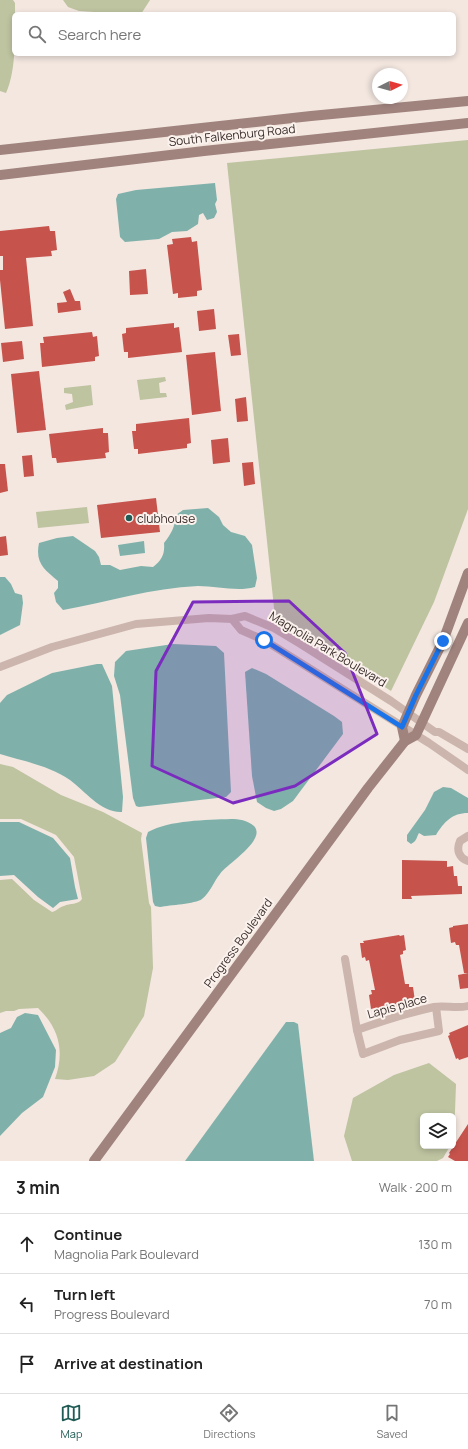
<!DOCTYPE html>
<meta charset="utf-8">
<style>
:root{--surface:#fff;--page:#f2f2f2;--text:#222;--muted:#767676;--line:#e0e0e0;--accent:#205c55}
body{margin:0;font-family:Manrope,sans-serif;background:var(--page);color:var(--text)}
.controls{position:absolute;right:12px;bottom:12px;display:grid;overflow:hidden;border-radius:6px;box-shadow:0 2px 6px #0003}
.controls button{width:36px;height:36px;display:grid;place-items:center;padding:0;border:0;border-bottom:1px solid var(--line);background:var(--surface);color:var(--text);font:20px sans-serif}
.compass{position:absolute;left:372px;top:68px;width:36px;height:36px;border-radius:50%;background:var(--surface);box-shadow:0 2px 6px #0003;rotate:84deg}
.stop{position:absolute;width:12px;height:12px;margin:-9px;border:3px solid #1a73e8;border-radius:50%;background:#fff}
.stop.end{background:#1a73e8;border-color:#fff;box-shadow:0 1px 4px #0008}
.list{margin:0;padding:0;list-style:none}
h2{display:flex;justify-content:space-between;align-items:center;height:52px;margin:0;padding:0 16px;font-size:17px}
h2 small{font-size:13px;font-weight:400;color:var(--muted)}
.list li{display:grid;grid-template-columns:26px 1fr auto;gap:12px;align-items:center;box-sizing:border-box;height:60px;padding:0 16px;border-top:1px solid var(--line)}
.list b{display:block;font-size:15px;white-space:nowrap}
.list p{margin:0;font-size:13px;white-space:nowrap;color:var(--muted)}
.list em{font-size:13px;font-style:normal;color:var(--muted)}
.icon{flex:none;width:22px;height:22px;fill:none;stroke:currentColor;stroke-width:2;stroke-linecap:round;stroke-linejoin:round}
.map{position:relative;flex:none;width:468px;height:1161px;overflow:hidden}
.search{position:absolute;background:var(--surface);box-shadow:0 2px 6px #0003;left:12px;right:12px;top:12px;height:44px;display:flex;align-items:center;gap:10px;box-sizing:border-box;padding:0 14px;border-radius:6px;color:var(--muted);font-size:15px}
.sheet{height:232px;background:var(--surface)}
nav{display:flex;justify-content:space-around;align-items:center;box-sizing:border-box;height:56px;border-top:1px solid var(--line);background:var(--surface);font-size:11px;color:var(--muted)}
nav a{display:grid;justify-items:center;gap:2px}
nav .on{color:var(--accent)}
.map>svg:first-child{display:block}
</style>
<div class="map">
<svg width="468" height="1161" viewBox="0 0 468 1161">
<rect width="100%" height="100%" fill="#f3e7e0"/>
<g fill="#bec3a0">
<path d="M0,0h13l2,3c0,25 2,67 -9,90l-6,-2z"/>
<polygon points="63,0 150,0 141,14 103,14 94,12 79,11 68,7"/>
<polygon points="468,140 468,509 434,602 391,691 275,617 227,163"/>
<polygon points="165,377 166,381 159,383 160,393 166,393 167,397 140,400 137,380"/>
<polygon points="91,385 93,405 66,410 65,405 73,402 72,394 64,393 64,388"/>
<polygon points="87,507 89,523 38,528 36,512"/>
<path d="M0,764l13,3 48,28 42,17 39,21 -1,6 8,64 2,4 2,61 -9,48 -29,46 -21,14 -26,4 -13,-1c10,-28 4,-51 -17,-71l-19,1 -5,2h-8l-6,2v-133l12,-1 22,21 18,12c5,-1 7,-5 12,-6 6,-3 14,-1 18,-7l-8,-42 -18,-22 -35,-16h-21z"/>
<polygon points="429,1063 456,1084 454,1139 453,1141 453,1116 423,1116 423,1146 450,1146 443,1158 437,1161 352,1161 344,1136 353,1098 394,1075"/>
</g>
<g fill="#7fb1aa">
<polygon points="215,183 217,200 215,204 217,212 214,218 207,220 203,213 199,215 198,224 187,231 172,232 159,239 125,242 120,237 116,199 118,194 136,190"/>
<path d="M208,508l11,9 4,8 8,7 14,4 7,9 5,33 -2,9c-18,5 -38,-1 -57,-1 -46,2 -91,16 -135,24l-7,-8 -2,-9 4,-5v-7c-14,-12 -23,-18 -19,-38l18,-5 16,-2 22,15 4,6 2,8h9l10,5 21,-4 12,1c9,-7 12,-13 11,-24 7,-9 11,-16 12,-28l7,-5z"/>
<polygon points="144,541 145,553 120,556 118,545"/>
<polygon points="0,577 5,577 11,584 15,593 22,595 23,603 20,625 0,635"/>
<polygon points="173,644 216,646 224,653 231,792 226,797 139,807 136,806 133,798 120,695 114,676 115,662 126,651"/>
<path d="M97,664h5l10,22 11,111 -1,15c-21,1 -37,-21 -52,-32 -20,-14 -47,-19 -70,-26v-51l7,-8 45,-22z"/>
<polygon points="252,668 266,674 334,716 342,722 343,734 293,801 281,809 274,811 266,808 257,802 252,776 245,672"/>
<path d="M443,787l8,1 17,10v15c-16,0 -24,9 -32,22l-12,1 -5,-3c-3,5 -2,8 -8,11l-4,-3v-6l18,-25 9,-18z"/>
<path d="M231,819c8,0 16,1 23,7 13,14 -27,38 -34,48 -6,7 -10,19 -18,25 -7,5 -32,6 -42,8l-5,-1 -2,-4 -7,-64 2,-6c22,-12 58,-12 83,-13z"/>
<polygon points="0,822 19,822 53,838 70,858 75,887 78,899 60,902 53,908 38,897 14,875 0,876"/>
<polygon points="25,1013 38,1015 56,1050 55,1067 43,1097 22,1113 0,1136 0,1033 11,1028 17,1017"/>
<polygon points="286,1022 294,1022 298,1024 314,1161 185,1161"/>
</g>
<g fill="#c6534c">
<polygon points="49,226 50,231 55,231 57,250 51,251 52,256 26,258 33,326 5,329 0,280 0,270 3,270 3,256 0,256 0,231"/>
<polygon points="191,237 192,242 197,241 202,290 197,291 197,296 178,298 178,293 173,294 167,245 173,244 172,239"/>
<polygon points="146,269 148,294 130,295 129,271"/>
<polygon points="70,289 75,301 80,301 81,310 58,313 57,303 67,302 63,292"/>
<polygon points="214,309 216,329 199,331 197,311"/>
<polygon points="174,323 174,328 179,327 182,352 128,358 128,352 124,352 122,334 126,333 126,328"/>
<polygon points="92,332 93,337 97,336 99,356 95,357 95,361 42,367 40,343 44,343 43,337"/>
<polygon points="239,334 241,355 231,356 228,335"/>
<polygon points="22,341 24,359 3,362 1,343"/>
<polygon points="215,352 221,411 192,415 186,355"/>
<polygon points="39,371 46,430 17,433 11,374"/>
<polygon points="246,397 248,421 237,422 235,399"/>
<polygon points="189,418 191,443 187,444 187,448 138,454 138,449 134,449 132,431 136,431 136,424"/>
<polygon points="103,428 103,433 108,433 109,452 105,453 106,458 57,463 56,458 52,458 49,434"/>
<polygon points="228,438 230,462 213,464 211,440"/>
<polygon points="32,455 34,476 24,477 22,456"/>
<polygon points="253,462 255,484 244,486 242,463"/>
<polygon points="0,464 5,464 8,491 0,493"/>
<polygon points="156,498 160,532 101,538 97,505"/>
<polygon points="6,536 8,555 0,556 0,537"/>
<polygon points="402,860 447,861 447,867 453,866 454,876 457,876 458,886 462,886 462,894 411,896 412,899 402,899"/>
<polygon points="468,924 468,973 464,973 459,945 456,945 455,942 451,943 449,928 453,927 453,926"/>
<polygon points="399,935 400,936 404,935 406,950 403,951 403,954 400,955 405,984 409,984 409,987 413,987 415,1001 411,1002 411,1004 376,1010 375,1008 371,1009 369,995 372,994 371,990 375,990 369,960 366,961 365,957 362,958 360,943 364,943 363,941"/>
<polygon points="468,973 468,988 460,989 458,975"/>
<polygon points="468,1025 468,1057 459,1060 458,1058 456,1059 448,1036 450,1035 449,1033"/>
<polygon points="468,1124 468,1161 455,1161 448,1157 450,1154 449,1153"/>
</g>
<g fill="none" stroke-linecap="round" stroke-linejoin="round">
<g stroke="#ccb5ac" stroke-width="8">
<polyline points="232,619 241,630 264,640 429,743 468,770"/>
<polyline points="0,667 52,647 136,624 209,618 232,619 245,616 274,628 299,643 391,701 435,732 439,732 468,749"/>
<path d="M468,836l-8,5c-4,9 -1,17 8,20"/>
<path d="M345,959l12,71c25,-9 51,-17 77,-23 11,-2 23,2 34,-1"/>
<polyline points="357,1030 363,1054 400,1040 439,1031 436,1007"/>
</g>
<g stroke="#a0837d" stroke-width="10">
<polyline points="0,150 311,116 468,101"/>
<polyline points="0,175 204,151 468,123"/>
<polyline points="405,741 402,727 416,695 443,641 468,573"/>
<polyline points="94,1161 368,788 405,741 416,735 468,623"/>
</g>
</g>
<g fill="none" stroke-linecap="round" stroke-linejoin="round">
<polyline stroke="#1a73e8" stroke-width="5" points="264,640 402,727 416,695 443,641"/>
</g>
<path fill="#7b2cbf" fill-opacity="0.2" stroke="#7b2cbf" stroke-width="3" stroke-linejoin="round" d="M289,601l56,52 32,81 -82,52 -62,17 -81,-37 4,-95 37,-69z"/>
<circle fill="#205c55" stroke="#fbf2ed" stroke-width="1.5" cx="129" cy="518" r="4"/>
<g text-anchor="middle" dominant-baseline="central" stroke-width="4" stroke-linejoin="round" paint-order="stroke">
<g font-size="12" fill="#3a2d2b" stroke="#fbf2ed">
<text transform="translate(232 135) rotate(-6)">South Falkenburg Road</text>
<text transform="translate(328 649) rotate(31)">Magnolia Park Boulevard</text>
<text transform="translate(238 943) rotate(-54)">Progress Boulevard</text>
<text transform="translate(397 1006) rotate(-16)">Lapis place</text>
</g>
<g font-size="12" fill="#3a2d2b" stroke="#fbf2ed" text-anchor="start">
<text x="137" y="518">clubhouse</text>
</g>
</g>
</svg>
<div class="controls">
<button><svg class="icon" aria-label="layers" viewBox="0 0 24 24"><path d="M12 4l9 5-9 5-9-5zM3 14l9 5 9-5"/></svg></button>
</div>
<svg class="compass" viewBox="-18 -18 36 36"><path d="M0-13l5 13h-10z" fill="#e53935"/><path d="M0 13l5-13h-10z" fill="#767676"/></svg>
<div class="stop" style="left:264px;top:640px"></div>
<div class="stop end" style="left:443px;top:641px"></div>
<div class="search"><svg class="icon" aria-label="search" viewBox="0 0 24 24"><circle cx="10" cy="10" r="6"/><path d="M15 15l6 6"/></svg>Search here</div>
</div>
<section class="sheet">
<h2>3 min<small>Walk · 200 m</small></h2>
<ul class="list">
<li><svg class="icon" aria-label="ahead" viewBox="0 0 24 24"><path d="M12 20V5M6 11l6-6 6 6"/></svg><div><b>Continue</b><p>Magnolia Park Boulevard</p></div><em>130 m</em></li>
<li><svg class="icon" aria-label="left" viewBox="0 0 24 24"><path d="M17 20v-9H6M10 6l-5 5 5 5"/></svg><div><b>Turn left</b><p>Progress Boulevard</p></div><em>70 m</em></li>
<li><svg class="icon" aria-label="arrive" viewBox="0 0 24 24"><path d="M6 21V4h12l-3 4 3 4H6"/></svg><div><b>Arrive at destination</b></div></li>
</ul>
</section>
<nav>
<a class="on"><svg class="icon" aria-label="map" viewBox="0 0 24 24"><path d="M3 6l6-2 6 2 6-2v14l-6 2-6-2-6 2zM9 4v14M15 6v14"/></svg>Map</a>
<a><svg class="icon" aria-label="directions" viewBox="0 0 24 24"><path d="M12 3l9 9-9 9-9-9zM9 14v-3h6M13 9l2 2-2 2"/></svg>Directions</a>
<a><svg class="icon" aria-label="saved" viewBox="0 0 24 24"><path d="M7 4h10v16l-5-4-5 4z"/></svg>Saved</a>
</nav>
